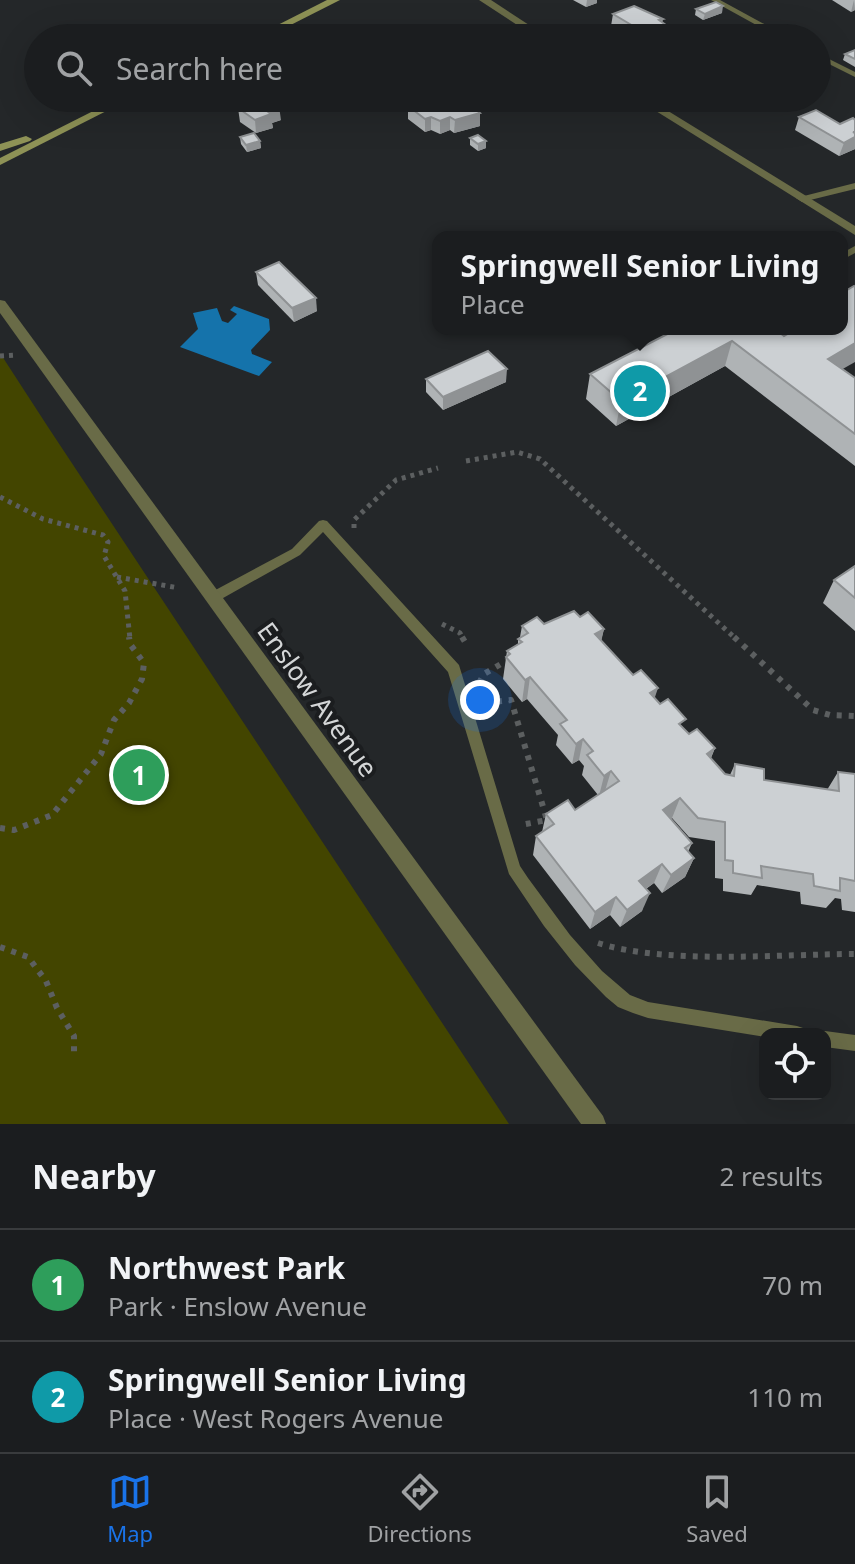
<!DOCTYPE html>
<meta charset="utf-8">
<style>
:root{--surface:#1b1d1f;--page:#242628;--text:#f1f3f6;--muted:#a0a2a4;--line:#393b3d;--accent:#1a73e8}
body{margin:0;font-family:"Noto Sans",sans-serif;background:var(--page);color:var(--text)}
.controls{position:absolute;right:24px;bottom:24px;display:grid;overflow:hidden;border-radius:16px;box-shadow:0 8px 32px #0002}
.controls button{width:72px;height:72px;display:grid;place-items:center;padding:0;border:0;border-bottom:2px solid var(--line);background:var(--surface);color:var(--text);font:40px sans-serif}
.you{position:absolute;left:480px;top:700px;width:28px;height:28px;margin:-20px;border:6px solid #fff;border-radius:50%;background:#1a73e8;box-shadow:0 0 0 12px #1a73e833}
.badge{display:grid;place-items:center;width:52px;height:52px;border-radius:50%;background:var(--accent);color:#fff;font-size:26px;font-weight:700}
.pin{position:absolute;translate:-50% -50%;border:4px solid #fff;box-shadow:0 2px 8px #0006}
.popup{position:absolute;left:432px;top:231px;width:416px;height:104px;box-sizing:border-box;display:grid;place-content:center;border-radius:16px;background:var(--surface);filter:drop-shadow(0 2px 6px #0005);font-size:26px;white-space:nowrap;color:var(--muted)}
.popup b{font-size:30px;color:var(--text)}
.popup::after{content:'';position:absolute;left:50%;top:100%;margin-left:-16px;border:16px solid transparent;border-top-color:var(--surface)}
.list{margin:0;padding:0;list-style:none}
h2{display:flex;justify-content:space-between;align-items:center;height:104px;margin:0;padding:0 32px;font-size:34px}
h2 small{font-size:26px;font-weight:400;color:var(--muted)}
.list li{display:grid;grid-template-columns:52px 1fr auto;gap:24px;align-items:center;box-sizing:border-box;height:112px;padding:0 32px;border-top:2px solid var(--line)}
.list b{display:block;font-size:30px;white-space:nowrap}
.list p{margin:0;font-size:26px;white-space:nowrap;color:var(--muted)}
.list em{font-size:26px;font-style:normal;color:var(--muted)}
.icon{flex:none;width:44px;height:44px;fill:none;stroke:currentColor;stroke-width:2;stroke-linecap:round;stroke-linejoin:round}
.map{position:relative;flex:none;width:855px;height:1124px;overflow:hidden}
.search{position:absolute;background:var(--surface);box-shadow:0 8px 32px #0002;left:24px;right:24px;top:24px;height:88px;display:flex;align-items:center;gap:20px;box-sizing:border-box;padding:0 28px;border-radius:44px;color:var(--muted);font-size:30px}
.sheet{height:328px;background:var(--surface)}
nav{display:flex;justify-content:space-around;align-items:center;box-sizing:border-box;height:112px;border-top:2px solid var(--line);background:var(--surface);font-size:22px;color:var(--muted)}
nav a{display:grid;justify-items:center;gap:4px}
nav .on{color:var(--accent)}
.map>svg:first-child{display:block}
</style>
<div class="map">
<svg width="855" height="1124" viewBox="0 0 855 1124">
<rect width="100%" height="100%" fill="#242729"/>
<polygon fill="#434500" points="0,353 48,427 509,1124 0,1124"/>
<polygon fill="#1573ab" points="234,306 269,319 270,330 251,350 252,354 272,362 259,376 180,347 198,329 193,313 217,308 222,321 228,323 237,314 230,310"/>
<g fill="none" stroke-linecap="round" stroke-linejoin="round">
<g stroke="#5c5f60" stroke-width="5" stroke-dasharray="4 5" stroke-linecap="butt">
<polyline points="0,356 15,355"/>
<polyline points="466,461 517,452 540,459 736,639"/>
<polyline points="0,497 43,519 103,535 108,542 104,556 125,591 130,639"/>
<polyline points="354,528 354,520 396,480 438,468"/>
<polyline points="117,577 179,588"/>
<polyline points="442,624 460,633 463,639"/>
</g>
<g stroke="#5c5f60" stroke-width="6" stroke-dasharray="5 7" stroke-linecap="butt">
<polyline points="462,637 465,642"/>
<polyline points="734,637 813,710 830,715 855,716"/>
<polyline points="479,683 484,674 511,658"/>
<polyline points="485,703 511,700 547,820 521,825"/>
<polyline points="0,828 14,830 52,815 101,754 114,720 129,703 142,679 144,663 130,644 129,637"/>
<path d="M598,943c68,22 183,11 257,11"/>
<polyline points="0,947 28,957 46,981 57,1008 74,1036 74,1054"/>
</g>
<g fill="#696b47" fill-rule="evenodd">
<polygon points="711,0 720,0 790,38 780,38"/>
<polygon points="817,53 855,72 855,77 817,58"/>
<polygon points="855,246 855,253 842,260 842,253"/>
<polygon points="323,520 327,521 459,665 520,866 528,878 570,935 602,971 630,995 648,1002 797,1026 803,1028 805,1034 765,1034 765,1037 648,1018 633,1013 618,1007 606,997 575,965 544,926 509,874 448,672 323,532 300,555 216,602 208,602 206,598 208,594 292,549 319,521"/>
<polygon points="825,1031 855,1035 855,1051 825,1047 825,1034 819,1034"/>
</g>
<g fill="#696b47" fill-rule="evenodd">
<polygon points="855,183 855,189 802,202 796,198"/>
<polygon points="0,300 5,301 603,1116 606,1124 581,1124 0,313"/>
</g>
<g fill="#696b47" fill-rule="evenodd">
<polygon points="479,0 491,0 549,38 537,38"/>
<polygon points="635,98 647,98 855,226 855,235"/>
</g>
<g fill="#8e9256" fill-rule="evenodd">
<polygon points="327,0 340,0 265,38 252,38"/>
<polygon points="119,98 132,98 0,165 0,158"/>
<polygon points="26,136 32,139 30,141 0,151 0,144"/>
</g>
</g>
<g fill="#afb3b5">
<polygon points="573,0 597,0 597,3 586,7"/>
<polygon points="832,0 855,0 855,10 851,12"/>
<polygon points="696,9 722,13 703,20 695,15"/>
<polygon points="613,14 663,19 662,23 668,38 631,38 611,26"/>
<polygon points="751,31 775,34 774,38 750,38"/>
<polygon points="855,50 855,67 843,60 845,54"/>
<polygon points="741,98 778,98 776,106 763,112"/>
<polygon points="467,102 480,113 480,126 454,133 450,130 440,134 431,130 425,132 408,119 408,106"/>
<polygon points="238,108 281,120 272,123 273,128 256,133 240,122"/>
<polygon points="799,117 855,149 839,156 795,130"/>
<polygon points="240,137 260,141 261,148 247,152 241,144"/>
<polygon points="470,138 486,141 486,148 478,151 470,145"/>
<polygon points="256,272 317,311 294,322 258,285"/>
<polygon points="677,329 784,336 843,369 855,378 855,466 725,366 616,426 586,399 590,374"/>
<polygon points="426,379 506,382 443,410 426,392"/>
<polygon points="855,566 855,631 823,603 834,580"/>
<polygon points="580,617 604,629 601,640 689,734 715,748 711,758 725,774 730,775 735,764 764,780 827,790 838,772 855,774 855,912 842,910 841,899 835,898 826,908 801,904 800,892 757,885 751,895 723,891 723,879 715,878 715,841 689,837 672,818 671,819 692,843 688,852 694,858 685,877 662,893 654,883 646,889 642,911 620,927 610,915 590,929 533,855 536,836 542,832 546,814 575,810 598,795 582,775 584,766 579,760 572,764 556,745 558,735 527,699 522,702 503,679 507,651 518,644 518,639 520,637 522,626 544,624"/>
</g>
<g fill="#8f9294">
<polygon points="587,0 597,0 597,3 586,7"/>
<polygon points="854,0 855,10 851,12"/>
<polygon points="723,6 722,13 703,20 705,14"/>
<polygon points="670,28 668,38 650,38 650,36"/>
<polygon points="766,98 778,98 776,106 763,112"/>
<polygon points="279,106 281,120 272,123 273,128 256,133 255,120 267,111"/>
<polygon points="480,113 480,126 454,133 455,120"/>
<polygon points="431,117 431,130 425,132 425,119"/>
<polygon points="450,117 450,130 440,134 440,121"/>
<polygon points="855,132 855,149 839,156 844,143"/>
<polygon points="260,141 261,148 247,152 246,145"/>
<polygon points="486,141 486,148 478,151 478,144"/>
<polygon points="316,298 317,311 294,322 292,308"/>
<polygon points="732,341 725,366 616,426 621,401"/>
<polygon points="855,343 855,362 818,383 828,359"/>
<polygon points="507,369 506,382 443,410 443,397"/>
<polygon points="604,629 599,651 595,634"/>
<polygon points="530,677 527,699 522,702 525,680"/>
<polygon points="658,688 651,709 650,693"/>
<polygon points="583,739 579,760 572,764 576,744"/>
<polygon points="715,748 706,769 707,754"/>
<polygon points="611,771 605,791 599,796 604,776"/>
<polygon points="680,798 672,818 656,829 663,810"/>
<polygon points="694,858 685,877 662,893 671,875"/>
<polygon points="662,864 654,883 632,898 639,881"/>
<polygon points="650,893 642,911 620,927 627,910"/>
<polygon points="616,897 610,915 590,929 595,912"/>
</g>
<g fill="#ccd0d3" stroke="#8f9294" stroke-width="2">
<polygon points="716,2 723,6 705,14 696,9"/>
<polygon points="634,6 663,19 659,20 670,28 650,36 613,14"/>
<polygon points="762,27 775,34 763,38 751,31"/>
<polygon points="855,50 855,59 845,54"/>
<polygon points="263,98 270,98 279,106 267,111 271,114 255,120 238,108 239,106"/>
<polygon points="425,98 462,98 480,113 455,120 450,117 440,121 431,117 425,119 408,106"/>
<polygon points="816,110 840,124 853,118 855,120 855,132 853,132 855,133 855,137 844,143 799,117"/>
<polygon points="254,133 260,141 246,145 240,137"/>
<polygon points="478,135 486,141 478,144 470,138"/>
<polygon points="279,262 316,298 292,308 256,272"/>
<polygon points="854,286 855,287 855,343 828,359 855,378 855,434 732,341 621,401 590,374 677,329 775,329 784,336 796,329 842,329 842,293"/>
<polygon points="488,351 507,369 443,397 426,379"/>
<polygon points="855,566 855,598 834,580"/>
<polygon points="574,611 580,617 588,612 604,629 595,634 633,675 641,670 658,688 650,693 660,704 668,699 686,719 679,724 689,734 697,729 715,748 707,754 725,774 734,776 735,764 764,769 764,780 839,791 838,772 855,774 855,881 840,878 840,891 814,886 813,874 761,866 762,878 733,873 733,861 725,860 725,822 698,818 680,798 663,810 692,843 685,848 694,858 671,875 662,864 639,881 650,893 627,910 616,897 595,912 536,836 554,824 546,814 568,800 575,810 619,781 611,771 604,776 587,755 593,751 583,739 576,744 560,724 567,720 530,677 525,680 506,657 510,654 507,651 522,642 518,639 528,633 522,626 537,617 544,624"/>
</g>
<g text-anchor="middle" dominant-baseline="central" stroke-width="8" stroke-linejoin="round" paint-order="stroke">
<g font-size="26" fill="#d4d6d7" stroke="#1b1d1f">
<text transform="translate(318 699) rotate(54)">Enslow Avenue</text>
</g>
</g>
</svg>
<div class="controls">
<button><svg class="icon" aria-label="locate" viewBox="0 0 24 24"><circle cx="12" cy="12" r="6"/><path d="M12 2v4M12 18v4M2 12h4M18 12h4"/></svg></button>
</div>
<div class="you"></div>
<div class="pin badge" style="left:139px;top:775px;background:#2e9e5b">1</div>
<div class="pin badge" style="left:640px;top:391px;background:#0f9aa8">2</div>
<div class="popup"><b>Springwell Senior Living</b>Place</div>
<div class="search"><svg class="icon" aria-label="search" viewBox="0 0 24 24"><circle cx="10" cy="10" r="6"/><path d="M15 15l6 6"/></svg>Search here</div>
</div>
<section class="sheet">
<h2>Nearby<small>2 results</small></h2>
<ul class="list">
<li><span class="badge" style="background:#2e9e5b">1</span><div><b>Northwest Park</b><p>Park · Enslow Avenue</p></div><em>70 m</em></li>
<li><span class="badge" style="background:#0f9aa8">2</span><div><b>Springwell Senior Living</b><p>Place · West Rogers Avenue</p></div><em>110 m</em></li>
</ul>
</section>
<nav>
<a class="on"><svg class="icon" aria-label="map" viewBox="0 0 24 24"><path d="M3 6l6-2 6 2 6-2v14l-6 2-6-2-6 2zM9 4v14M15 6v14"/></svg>Map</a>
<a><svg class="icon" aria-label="directions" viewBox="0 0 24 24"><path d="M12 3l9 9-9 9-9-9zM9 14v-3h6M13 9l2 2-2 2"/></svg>Directions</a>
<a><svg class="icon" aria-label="saved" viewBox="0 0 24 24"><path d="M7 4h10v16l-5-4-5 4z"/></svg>Saved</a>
</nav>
